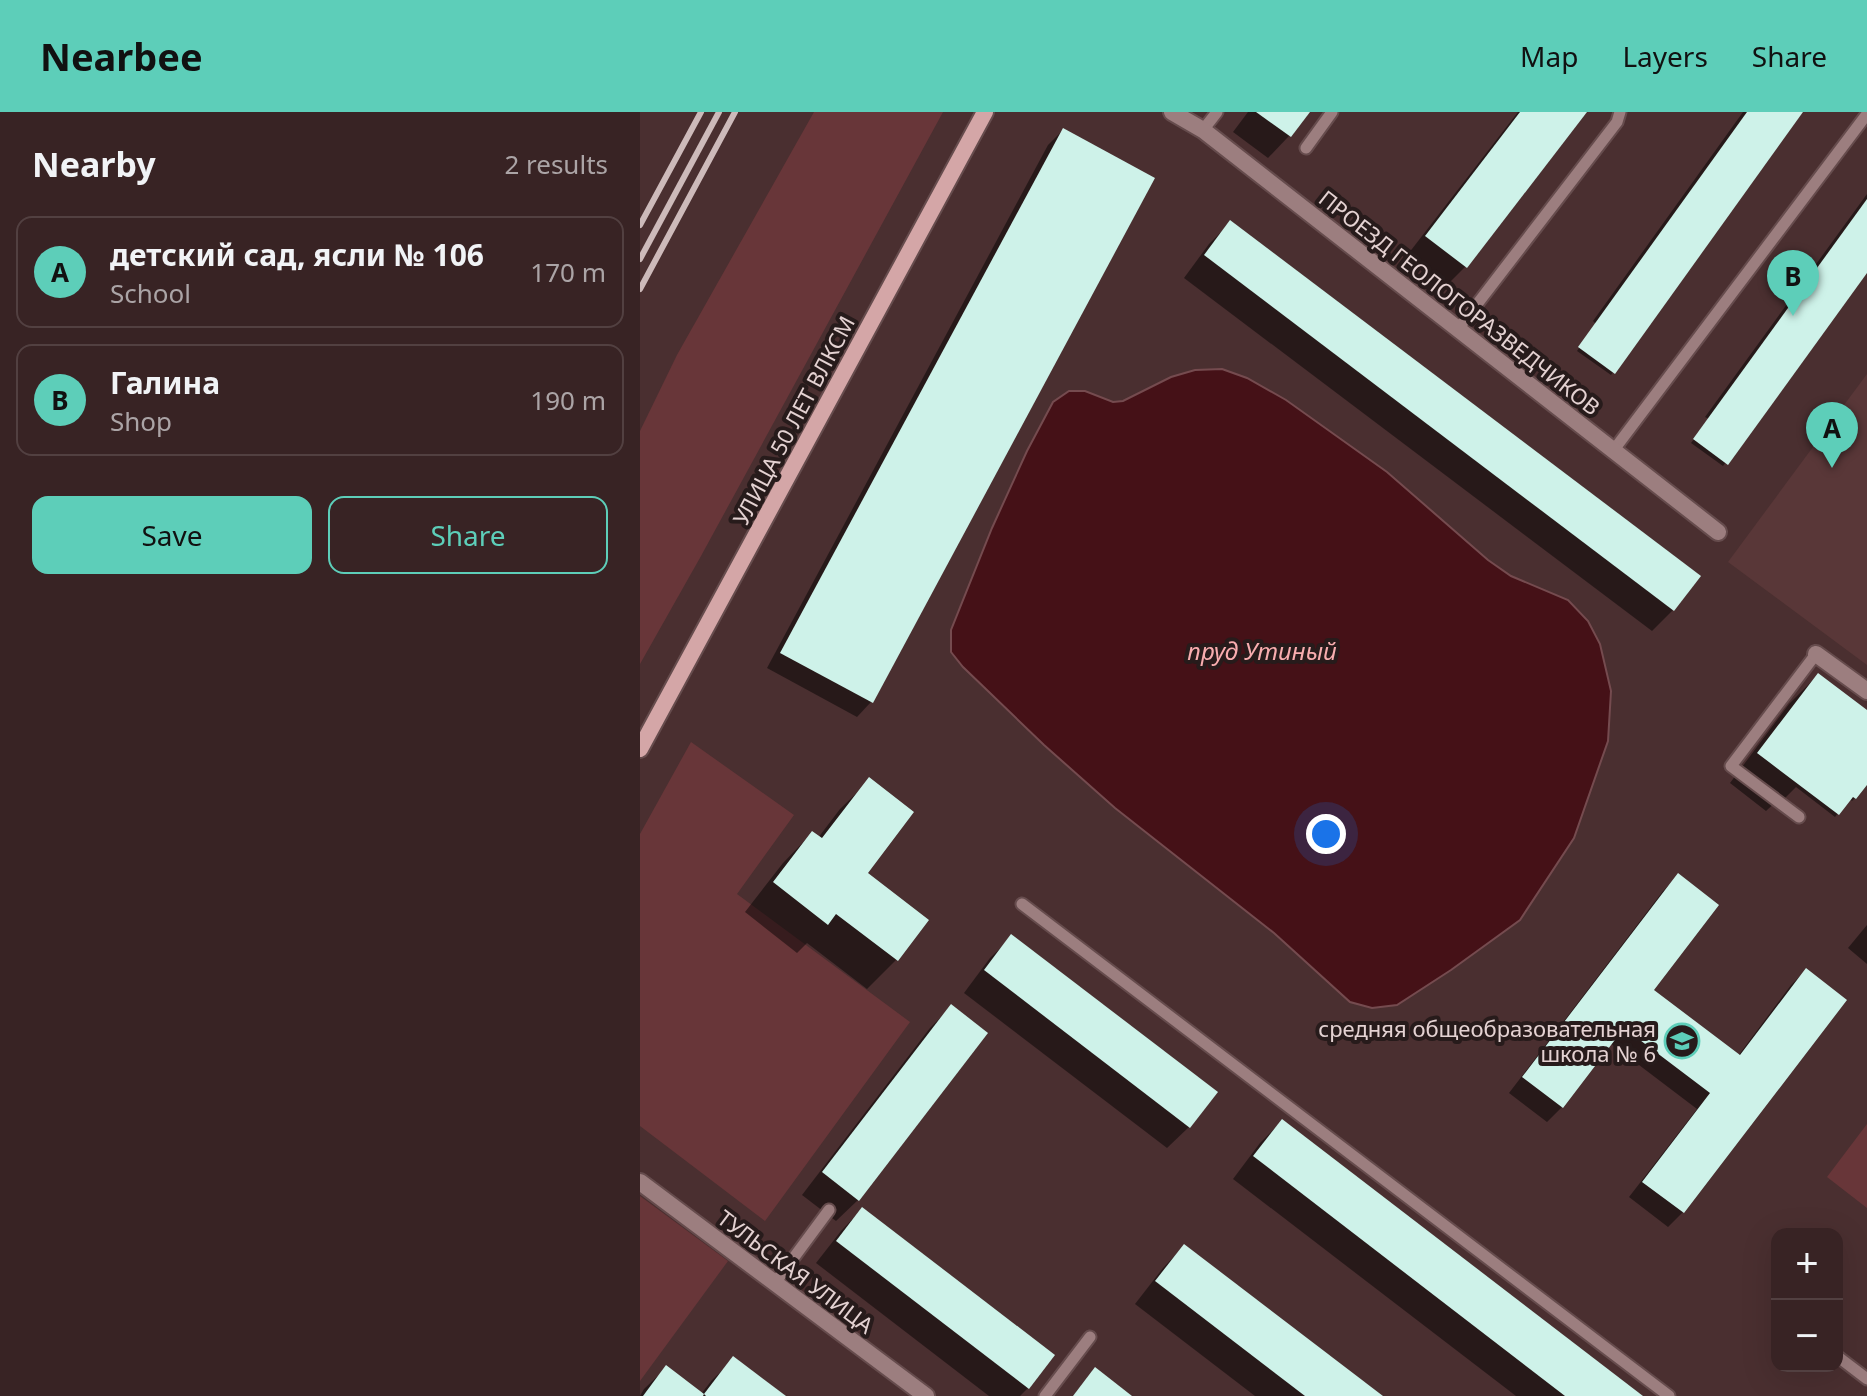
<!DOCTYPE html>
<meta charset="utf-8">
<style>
:root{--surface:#382324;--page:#3f2b2c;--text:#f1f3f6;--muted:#aba4a6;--line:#524041;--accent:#5dceb9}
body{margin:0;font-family:"Noto Sans",sans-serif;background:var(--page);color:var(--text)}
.controls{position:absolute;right:24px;bottom:24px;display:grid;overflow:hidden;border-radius:16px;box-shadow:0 8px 32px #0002}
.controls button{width:72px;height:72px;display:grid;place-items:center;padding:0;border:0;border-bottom:2px solid var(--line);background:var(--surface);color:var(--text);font:40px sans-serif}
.you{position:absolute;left:686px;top:722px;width:28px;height:28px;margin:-20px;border:6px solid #fff;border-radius:50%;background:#1a73e8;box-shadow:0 0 0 12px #1a73e833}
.badge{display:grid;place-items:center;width:52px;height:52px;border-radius:50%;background:var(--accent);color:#111;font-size:26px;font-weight:700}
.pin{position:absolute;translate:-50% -66px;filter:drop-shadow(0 2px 4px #0008)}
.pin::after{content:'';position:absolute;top:42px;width:28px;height:24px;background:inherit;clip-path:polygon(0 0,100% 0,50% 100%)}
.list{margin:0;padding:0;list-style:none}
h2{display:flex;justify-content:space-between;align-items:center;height:104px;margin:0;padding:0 32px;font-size:34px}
h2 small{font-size:26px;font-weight:400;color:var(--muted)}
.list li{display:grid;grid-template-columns:52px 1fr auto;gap:24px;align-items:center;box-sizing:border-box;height:112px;margin:0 16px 16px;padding:0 16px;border:2px solid var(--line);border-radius:16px}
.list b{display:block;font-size:30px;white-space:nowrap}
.list p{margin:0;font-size:26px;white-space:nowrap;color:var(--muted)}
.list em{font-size:26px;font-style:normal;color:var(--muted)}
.actions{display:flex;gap:16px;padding:24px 32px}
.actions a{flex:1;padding:18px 0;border:2px solid var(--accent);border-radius:16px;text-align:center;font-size:28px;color:var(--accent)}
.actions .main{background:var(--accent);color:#111}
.map{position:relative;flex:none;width:1227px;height:1284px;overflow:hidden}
header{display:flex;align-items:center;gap:48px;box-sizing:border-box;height:112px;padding:0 40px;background:var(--accent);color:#111}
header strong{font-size:38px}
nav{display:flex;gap:44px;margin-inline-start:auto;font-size:28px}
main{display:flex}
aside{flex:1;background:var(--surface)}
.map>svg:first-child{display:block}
</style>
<header>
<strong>Nearbee</strong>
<nav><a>Map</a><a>Layers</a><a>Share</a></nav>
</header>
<main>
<aside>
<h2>Nearby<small>2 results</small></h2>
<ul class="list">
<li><span class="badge">A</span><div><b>детский сад, ясли № 106</b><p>School</p></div><em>170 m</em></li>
<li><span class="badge">B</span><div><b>Галина</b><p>Shop</p></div><em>190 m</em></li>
</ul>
<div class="actions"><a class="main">Save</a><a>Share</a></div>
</aside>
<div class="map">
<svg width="1227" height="1284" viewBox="0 0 1227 1284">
<rect width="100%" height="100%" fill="#4a2f30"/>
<polygon fill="#593738" points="1227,262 1227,553 1088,450"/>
<g fill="#683639">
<polygon points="174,0 303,0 61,444 0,552 0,319 37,243"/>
<polygon points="51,630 154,703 97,782 270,910 125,1109 0,1014 0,722"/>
<polygon points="1227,1012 1227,1096 1187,1065"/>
<polygon points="0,1084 88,1149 0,1269"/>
</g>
<polygon fill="#451117" stroke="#754b4f" stroke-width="2" points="582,257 607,266 646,288 747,360 848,448 871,464 928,488 948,509 960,532 971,579 968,629 934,726 880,808 811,858 757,893 732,896 710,890 634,821 475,696 404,633 323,555 311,540 311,518 352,416 387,339 413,290 429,279 445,279 473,290 483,289 531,265 555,258"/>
<g fill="#0007">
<polygon points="608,0 667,0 649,24 628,46 593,20"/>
<polygon points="878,0 945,0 825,155 804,176 765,146"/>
<polygon points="1103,0 1160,0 971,263 937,239 956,212 953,209"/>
<polygon points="423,18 231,590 217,605 127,556 408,33"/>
<polygon points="1227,82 1227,158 1083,354 1051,331 1069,307 1065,305"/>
<polygon points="590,111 1033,498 1012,519 544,166 569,132"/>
<polygon points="1178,563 1227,600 1227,670 1215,686 1212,689 1209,687 1195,705 1156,675 1145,686 1142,684 1126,699 1090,671 1149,592"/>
<polygon points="230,668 225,761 256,848 227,877 167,831 157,841 105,800 143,751 172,721 178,726 200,697"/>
<polygon points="1038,764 1011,878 1098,944 1151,873 1166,858 1204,888 1043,1100 1028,1115 989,1085 1057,997 970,931 922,995 907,1010 869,981 1023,779"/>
<polygon points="1227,813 1227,852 1208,836"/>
<polygon points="372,825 575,981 549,1015 527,1036 324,881 350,846"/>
<polygon points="311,895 218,1088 196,1109 162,1083 290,916"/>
<polygon points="642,1009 999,1284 876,1284 593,1067 620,1031"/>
<polygon points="222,1097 388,1276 380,1284 349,1284 176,1151 201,1119"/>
<polygon points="544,1134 739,1284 615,1284 495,1192 523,1156"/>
<polygon points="94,1247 143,1284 0,1284 4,1277 26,1256 61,1282 72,1268"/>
</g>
<g fill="#cef2e9">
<polygon points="616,0 670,0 651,25"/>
<polygon points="880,0 947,0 827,156 785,124"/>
<polygon points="1107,0 1163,0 975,262 938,235"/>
<polygon points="423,16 515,66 233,591 140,541"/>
<polygon points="1227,87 1227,161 1088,353 1053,327"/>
<polygon points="590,108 1061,464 1034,499 564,143"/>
<polygon points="1178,561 1227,598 1227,673 1216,687 1213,685 1199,703 1117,641"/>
<polygon points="229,665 274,700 228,761 289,808 258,849 196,802 188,813 133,770 172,719 182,726"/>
<polygon points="1038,761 1079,793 1014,878 1100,943 1166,856 1207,888 1044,1101 1002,1070 1070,981 984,916 923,996 882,965"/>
<polygon points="371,822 578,980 550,1016 344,858"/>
<polygon points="311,892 348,921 219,1089 182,1060"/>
<polygon points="642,1007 1003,1284 925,1284 613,1044"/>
<polygon points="222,1095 415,1243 389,1277 196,1129"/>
<polygon points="544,1132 743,1284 665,1284 515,1169"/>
<polygon points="93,1244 146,1284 66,1284 64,1282"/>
<polygon points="26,1253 64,1282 63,1284 3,1284"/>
<polygon points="455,1255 492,1284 433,1284"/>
</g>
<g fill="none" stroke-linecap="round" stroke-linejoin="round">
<g stroke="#664c4d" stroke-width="15">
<g id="lane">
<polyline points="563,18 577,0"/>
<polyline points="666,36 692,0"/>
<polyline points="818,217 977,10 980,0"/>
<polyline points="973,339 1227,2"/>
<polyline points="1159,705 1091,654 1176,542"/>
<polyline points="382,792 1029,1284"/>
<polyline points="135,1171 189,1098"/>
<polyline points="1197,1244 1227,1267"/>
<polyline points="405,1284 450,1225"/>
</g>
</g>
<g stroke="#664c4d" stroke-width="20">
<g id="street">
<polyline points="532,0 563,18 1078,420"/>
<polyline points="1176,542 1227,579"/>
<polyline points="0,1070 286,1284"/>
</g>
</g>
<g stroke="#664c4d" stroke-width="20">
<polyline id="secondary" points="0,637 345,0"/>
</g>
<use href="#lane" stroke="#9c7e7f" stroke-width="11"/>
<use href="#street" stroke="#9c7e7f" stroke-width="16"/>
<use href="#secondary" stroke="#d4a6a7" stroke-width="16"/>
<g stroke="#cdbaba" stroke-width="6">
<polyline points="0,113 61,0"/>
<polyline points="0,147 79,0"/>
<polyline points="0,177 95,0"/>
</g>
</g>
<defs>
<g id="school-ring" transform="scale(1.8)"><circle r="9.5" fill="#271b1b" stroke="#5dceb9" stroke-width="1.5"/><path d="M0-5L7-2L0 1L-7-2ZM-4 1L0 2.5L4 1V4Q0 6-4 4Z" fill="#5dceb9"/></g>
</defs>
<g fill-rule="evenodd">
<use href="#school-ring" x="1042" y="929"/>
</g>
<g text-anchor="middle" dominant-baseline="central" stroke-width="8" stroke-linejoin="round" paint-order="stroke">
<g font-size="22" fill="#e4d2d2" stroke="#271b1b">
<text transform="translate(820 190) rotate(38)">ПРОЕЗД ГЕОЛОГОРАЗВЕДЧИКОВ</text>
<text transform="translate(153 308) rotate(-62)">УЛИЦА 50 ЛЕТ ВЛКСМ</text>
<text transform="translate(156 1159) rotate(37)">ТУЛЬСКАЯ УЛИЦА</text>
</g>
<g font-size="22" fill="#e4d2d2" stroke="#271b1b" text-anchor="end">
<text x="1016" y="916">средняя общеобразовательная<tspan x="1016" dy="25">школа № 6</tspan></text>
</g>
<g font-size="24" font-style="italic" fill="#f8adaf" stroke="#271b1b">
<text x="622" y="538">пруд Утиный</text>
</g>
</g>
</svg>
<div class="controls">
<button>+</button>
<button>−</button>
</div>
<div class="you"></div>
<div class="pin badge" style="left:1192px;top:356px">A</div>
<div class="pin badge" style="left:1153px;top:204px">B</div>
</div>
</main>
